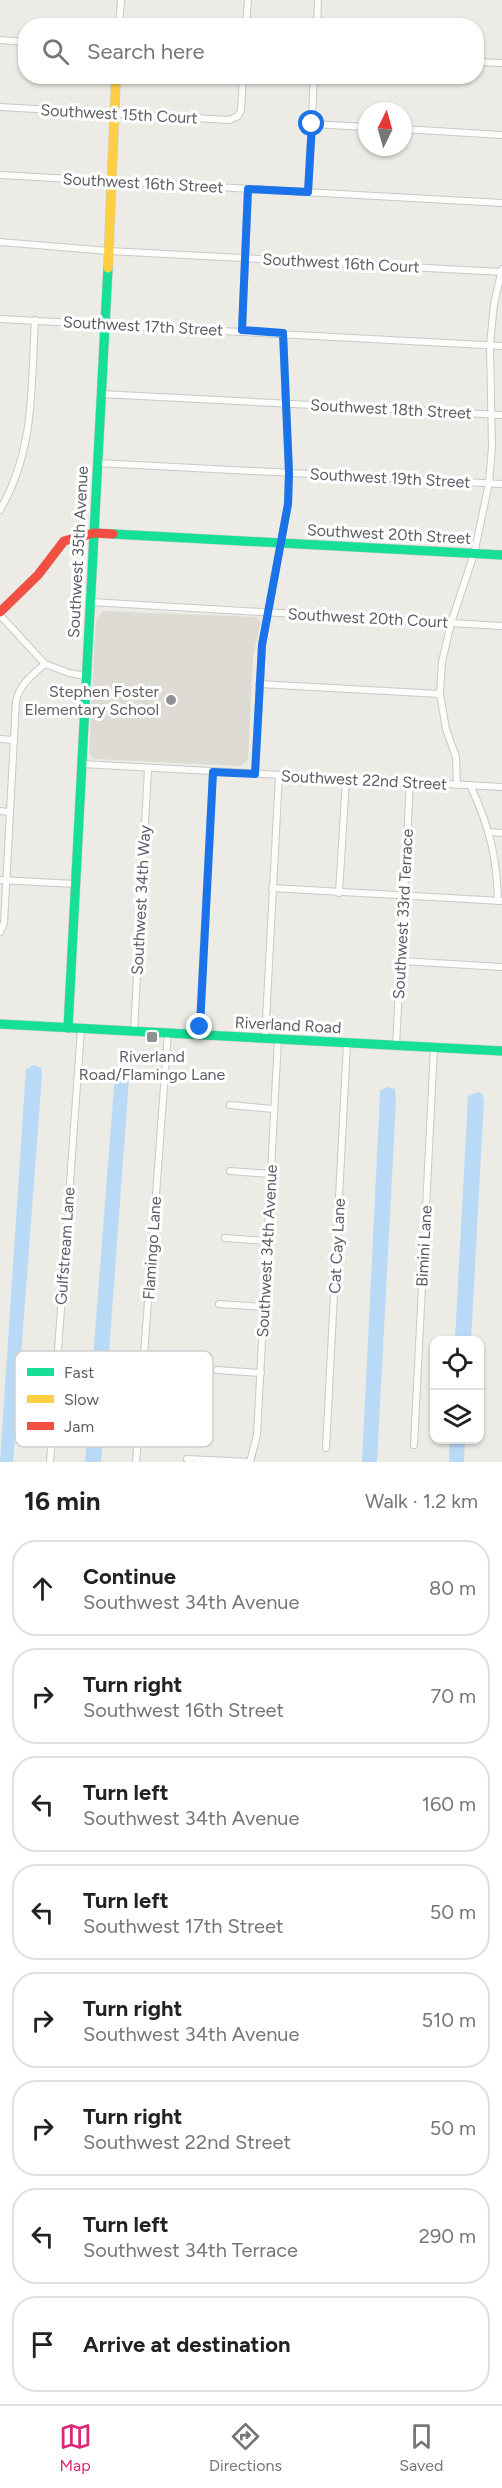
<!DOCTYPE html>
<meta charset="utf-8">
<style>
:root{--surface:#fff;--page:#f2f2f2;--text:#222;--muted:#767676;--line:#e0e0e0;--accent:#db2777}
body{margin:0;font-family:Figtree,sans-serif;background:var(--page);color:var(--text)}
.controls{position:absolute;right:18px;bottom:18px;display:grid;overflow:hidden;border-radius:12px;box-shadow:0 2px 4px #0004}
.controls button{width:54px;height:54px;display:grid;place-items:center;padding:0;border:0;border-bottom:2px solid var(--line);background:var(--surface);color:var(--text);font:30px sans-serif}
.compass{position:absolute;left:358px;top:102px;width:54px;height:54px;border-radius:50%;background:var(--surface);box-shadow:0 2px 4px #0004;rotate:5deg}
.stop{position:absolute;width:18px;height:18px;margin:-14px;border:4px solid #1a73e8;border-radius:50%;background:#fff}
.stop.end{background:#1a73e8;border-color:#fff;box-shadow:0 2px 6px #0008}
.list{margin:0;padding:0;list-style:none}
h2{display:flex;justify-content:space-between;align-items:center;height:78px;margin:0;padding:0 24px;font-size:26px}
h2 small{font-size:20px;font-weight:400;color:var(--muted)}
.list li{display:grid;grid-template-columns:39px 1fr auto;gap:18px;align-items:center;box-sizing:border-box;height:96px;margin:0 12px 12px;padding:0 12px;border:2px solid var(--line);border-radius:24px}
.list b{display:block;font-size:22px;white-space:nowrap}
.list p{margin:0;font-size:20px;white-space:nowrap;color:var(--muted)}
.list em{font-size:20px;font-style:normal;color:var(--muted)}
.icon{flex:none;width:33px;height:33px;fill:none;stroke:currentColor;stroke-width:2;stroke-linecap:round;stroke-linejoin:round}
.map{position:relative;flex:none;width:502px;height:1462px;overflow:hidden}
.search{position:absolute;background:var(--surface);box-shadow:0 2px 4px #0004;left:18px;right:18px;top:18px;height:66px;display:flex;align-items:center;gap:15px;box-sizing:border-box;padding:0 21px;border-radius:24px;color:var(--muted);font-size:22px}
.sheet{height:942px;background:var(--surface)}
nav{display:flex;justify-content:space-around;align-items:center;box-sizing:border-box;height:84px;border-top:2px solid var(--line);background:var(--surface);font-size:16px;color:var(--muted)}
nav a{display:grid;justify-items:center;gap:3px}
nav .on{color:var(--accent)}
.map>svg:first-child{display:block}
</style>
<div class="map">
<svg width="502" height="1462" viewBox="0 0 502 1462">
<rect width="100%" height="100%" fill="#ecebe5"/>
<polygon fill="#dddbd3" points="104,611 257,617 261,622 253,656 248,760 241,766 94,759 89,753 96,618"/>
<g fill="#b9daf7">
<polygon points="34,1065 41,1068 42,1075 13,1462 0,1462 26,1069"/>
<polygon points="115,1074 123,1074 129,1079 101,1462 85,1462"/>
<polygon points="387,1087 395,1089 396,1100 377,1462 362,1462 380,1095 380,1091"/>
<polygon points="478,1092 482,1094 484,1100 471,1340 455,1340 468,1096"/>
<polygon points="450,1440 465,1440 464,1462 449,1462"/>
</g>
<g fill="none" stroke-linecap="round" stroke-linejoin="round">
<g stroke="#c8c9c8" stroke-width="8">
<g id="street">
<polyline points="119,26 121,0"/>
<polyline points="246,26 248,0"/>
<polyline points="317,26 318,0"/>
<polyline points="0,40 26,42"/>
<polyline points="476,62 502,63"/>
<polyline points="0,107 229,120 238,116 241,110 243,76"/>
<polyline points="312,124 367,127"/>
<polyline points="403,129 502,135"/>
<polyline points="0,175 502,203"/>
<polyline points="308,192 314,76"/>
<polyline points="0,242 109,251 502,272"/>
<polyline points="0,319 502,346"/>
<polyline points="242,330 248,189"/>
<polyline points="101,394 502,415"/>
<polyline points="98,463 502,484"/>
<path d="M0,510c35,-60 31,-122 35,-190"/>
<polyline points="91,602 502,626"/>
<polyline points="0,615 45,664 69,673 86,676"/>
<polyline points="259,684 440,694"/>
<polyline points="0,739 14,740"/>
<polyline points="82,764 502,787"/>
<polyline points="255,774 262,645 288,504 289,473 283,333"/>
<polyline points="457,785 456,757 446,729 440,694 442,662 451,623 474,554 489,483 492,447 490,345 494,304 502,269"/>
<path d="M470,785c19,40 27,72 28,116"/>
<polyline points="0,811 10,812"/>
<polyline points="489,832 502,833"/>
<polyline points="0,880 75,884"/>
<polyline points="272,888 502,901"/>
<polyline points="339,893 346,779"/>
<path d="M0,932l4,-9 12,-222c4,-17 16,-26 29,-37"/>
<polyline points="401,961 502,967"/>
<polyline points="134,1032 148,768"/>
<polyline points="199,1035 213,772"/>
<polyline points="265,1039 279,775"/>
<polyline points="396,1045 410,782"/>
<polyline points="230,1105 274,1109"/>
<polyline points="230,1171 271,1174"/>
<polyline points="225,1238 268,1241"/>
<polyline points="219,1304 264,1307"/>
<polyline points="217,1370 261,1373"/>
<polyline points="414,1445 434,1048"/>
<polyline points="326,1448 347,1043"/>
<polyline points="187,1459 250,1462 257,1435 278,1039"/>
<polyline points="50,1462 81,1029"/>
<polyline points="136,1462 168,1033"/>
</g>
</g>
<g stroke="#c9cac9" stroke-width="10">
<g id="fast">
<polyline points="113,534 502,555"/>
<polyline points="0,1024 502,1051"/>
<polyline points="68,1028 108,268"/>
</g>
</g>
<g stroke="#c9cac9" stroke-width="10">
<polyline id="slow" points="108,268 116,76"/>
</g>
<g stroke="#c9cac9" stroke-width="10">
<polyline id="jam" points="0,612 38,575 64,541 94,533 113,534"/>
</g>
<use href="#street" stroke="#fcfcfb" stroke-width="6"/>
<use href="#fast" stroke="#16e098" stroke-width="9"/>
<use href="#slow" stroke="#ffcf43" stroke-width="9"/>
<use href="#jam" stroke="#f24e42" stroke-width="9"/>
</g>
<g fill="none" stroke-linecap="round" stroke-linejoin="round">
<polyline stroke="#1a73e8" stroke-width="8" points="200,1027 213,772 255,774 262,645 288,504 289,473 283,333 242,330 248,189 308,192 312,124"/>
</g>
<g fill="#8e9092" stroke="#fff" stroke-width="2">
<circle cx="171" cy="700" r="6"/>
<rect x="146" y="1031" width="12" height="12" rx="3"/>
</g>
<g text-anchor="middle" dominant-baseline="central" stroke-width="6" stroke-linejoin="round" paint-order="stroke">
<g font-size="16" fill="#5b5f65" stroke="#fff">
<text transform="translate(119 114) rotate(3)">Southwest 15th Court</text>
<text transform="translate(143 183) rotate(3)">Southwest 16th Street</text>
<text transform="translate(341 263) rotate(3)">Southwest 16th Court</text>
<text transform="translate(143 326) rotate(3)">Southwest 17th Street</text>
<text transform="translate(391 409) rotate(3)">Southwest 18th Street</text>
<text transform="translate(390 478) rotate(3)">Southwest 19th Street</text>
<text transform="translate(389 534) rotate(3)">Southwest 20th Street</text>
<text transform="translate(78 552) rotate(-87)">Southwest 35th Avenue</text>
<text transform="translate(368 618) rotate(3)">Southwest 20th Court</text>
<text transform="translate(364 780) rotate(3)">Southwest 22nd Street</text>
<text transform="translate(141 900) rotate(-87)">Southwest 34th Way</text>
<text transform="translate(403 914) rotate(-87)">Southwest 33rd Terrace</text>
<text transform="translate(288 1025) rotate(3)">Riverland Road</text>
<text transform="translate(65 1246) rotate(-86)">Gulfstream Lane</text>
<text transform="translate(337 1246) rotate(-87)">Cat Cay Lane</text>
<text transform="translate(424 1246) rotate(-87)">Bimini Lane</text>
<text transform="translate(152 1248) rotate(-86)">Flamingo Lane</text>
<text transform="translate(267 1251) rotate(-87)">Southwest 34th Avenue</text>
</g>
<g font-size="16" fill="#5b5f65" stroke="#fff" text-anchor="end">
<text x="159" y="691">Stephen Foster<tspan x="159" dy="18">Elementary School</tspan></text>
<text x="152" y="1056" text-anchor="middle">Riverland<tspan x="152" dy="18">Road/Flamingo Lane</tspan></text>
</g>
</g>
<rect x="15" y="1351" width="198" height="96" rx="9" fill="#fff" stroke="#cecfd1" stroke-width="1.5"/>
<rect x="27" y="1368" width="27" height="8" fill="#16e098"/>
<rect x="27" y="1395" width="27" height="8" fill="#ffcf43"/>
<rect x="27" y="1422" width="27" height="8" fill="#f24e42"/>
<g font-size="16" fill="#5b5f65">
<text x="64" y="1378">Fast</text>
<text x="64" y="1405">Slow</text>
<text x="64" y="1432">Jam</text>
</g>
</svg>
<div class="controls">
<button><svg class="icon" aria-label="locate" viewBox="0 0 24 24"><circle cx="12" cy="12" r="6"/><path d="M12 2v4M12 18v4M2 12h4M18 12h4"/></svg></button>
<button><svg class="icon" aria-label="layers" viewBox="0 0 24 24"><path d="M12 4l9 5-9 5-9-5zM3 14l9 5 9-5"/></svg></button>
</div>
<svg class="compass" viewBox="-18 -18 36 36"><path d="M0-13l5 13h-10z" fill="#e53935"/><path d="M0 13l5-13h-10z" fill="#767676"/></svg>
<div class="stop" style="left:312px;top:124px"></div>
<div class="stop end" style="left:200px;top:1027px"></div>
<div class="search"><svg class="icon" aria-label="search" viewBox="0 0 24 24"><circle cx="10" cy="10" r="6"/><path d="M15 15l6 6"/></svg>Search here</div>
</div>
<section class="sheet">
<h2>16 min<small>Walk · 1.2 km</small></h2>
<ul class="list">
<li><svg class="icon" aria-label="ahead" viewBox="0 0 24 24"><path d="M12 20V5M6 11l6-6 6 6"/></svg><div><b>Continue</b><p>Southwest 34th Avenue</p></div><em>80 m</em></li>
<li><svg class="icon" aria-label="right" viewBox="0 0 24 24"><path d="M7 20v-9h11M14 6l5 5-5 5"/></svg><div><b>Turn right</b><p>Southwest 16th Street</p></div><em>70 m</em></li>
<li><svg class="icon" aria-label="left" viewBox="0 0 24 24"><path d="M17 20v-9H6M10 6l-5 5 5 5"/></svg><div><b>Turn left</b><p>Southwest 34th Avenue</p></div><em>160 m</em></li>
<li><svg class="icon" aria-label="left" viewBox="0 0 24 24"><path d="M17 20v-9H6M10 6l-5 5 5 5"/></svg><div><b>Turn left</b><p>Southwest 17th Street</p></div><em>50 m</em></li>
<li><svg class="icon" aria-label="right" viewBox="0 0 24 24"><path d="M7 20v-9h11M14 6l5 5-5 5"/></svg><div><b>Turn right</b><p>Southwest 34th Avenue</p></div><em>510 m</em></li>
<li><svg class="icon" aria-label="right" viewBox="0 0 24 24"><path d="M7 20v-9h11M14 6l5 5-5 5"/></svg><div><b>Turn right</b><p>Southwest 22nd Street</p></div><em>50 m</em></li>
<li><svg class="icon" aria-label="left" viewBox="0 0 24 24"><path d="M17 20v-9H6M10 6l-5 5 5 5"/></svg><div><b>Turn left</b><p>Southwest 34th Terrace</p></div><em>290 m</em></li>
<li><svg class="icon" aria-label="arrive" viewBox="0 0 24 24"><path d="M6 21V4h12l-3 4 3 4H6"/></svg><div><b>Arrive at destination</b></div></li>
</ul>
</section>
<nav>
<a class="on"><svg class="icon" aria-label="map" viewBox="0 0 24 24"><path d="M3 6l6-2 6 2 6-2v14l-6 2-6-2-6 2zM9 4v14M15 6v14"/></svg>Map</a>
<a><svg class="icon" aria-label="directions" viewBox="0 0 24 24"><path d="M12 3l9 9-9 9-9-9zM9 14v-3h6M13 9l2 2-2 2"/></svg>Directions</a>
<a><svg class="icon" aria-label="saved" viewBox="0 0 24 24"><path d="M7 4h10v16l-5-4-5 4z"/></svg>Saved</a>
</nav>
